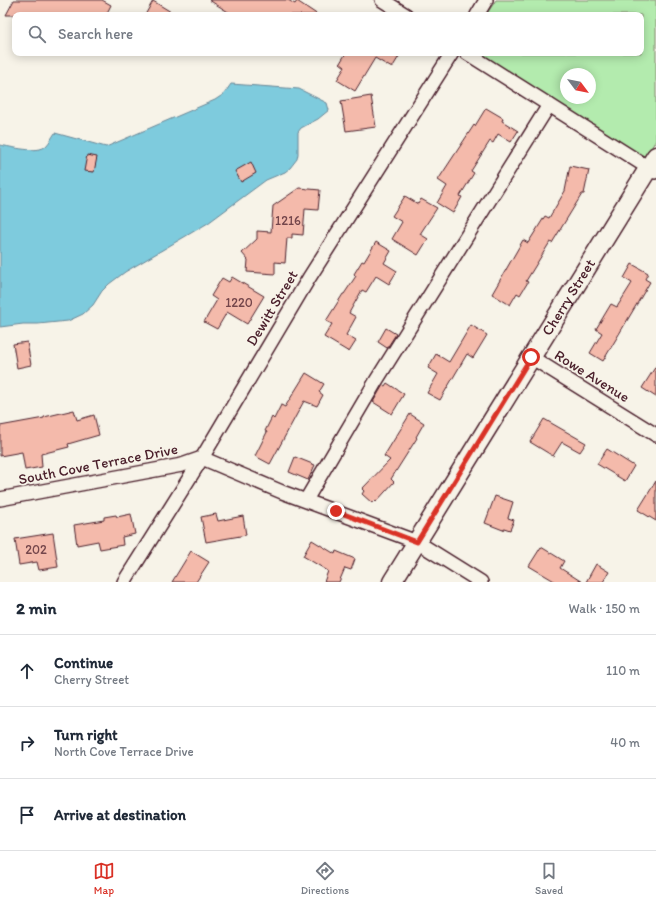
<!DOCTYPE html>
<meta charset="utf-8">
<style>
:root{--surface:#fff;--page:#f6f6f7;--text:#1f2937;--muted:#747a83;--line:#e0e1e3;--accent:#d93025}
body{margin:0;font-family:Itim,sans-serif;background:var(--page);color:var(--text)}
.compass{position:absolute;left:560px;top:68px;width:36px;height:36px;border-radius:50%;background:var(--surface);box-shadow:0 2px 10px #0003;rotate:122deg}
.stop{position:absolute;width:12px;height:12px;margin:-9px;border:3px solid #d93025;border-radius:50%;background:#fff}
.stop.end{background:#d93025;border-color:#fff;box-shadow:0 1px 4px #0008}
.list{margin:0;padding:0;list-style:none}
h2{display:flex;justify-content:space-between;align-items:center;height:52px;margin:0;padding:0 16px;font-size:17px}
h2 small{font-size:13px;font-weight:400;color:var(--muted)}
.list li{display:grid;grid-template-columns:26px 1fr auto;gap:12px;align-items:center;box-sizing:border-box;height:72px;padding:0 16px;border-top:1px solid var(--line)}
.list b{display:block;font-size:15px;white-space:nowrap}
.list p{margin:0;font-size:13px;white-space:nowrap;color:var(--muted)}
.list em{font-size:13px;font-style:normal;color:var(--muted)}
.icon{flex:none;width:22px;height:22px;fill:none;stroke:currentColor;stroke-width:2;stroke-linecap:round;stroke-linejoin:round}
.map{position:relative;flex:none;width:656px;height:582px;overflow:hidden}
.search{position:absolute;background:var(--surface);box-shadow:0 2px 10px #0003;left:12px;right:12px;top:12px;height:44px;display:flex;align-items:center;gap:10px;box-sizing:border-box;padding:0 14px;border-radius:8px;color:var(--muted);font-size:15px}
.sheet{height:268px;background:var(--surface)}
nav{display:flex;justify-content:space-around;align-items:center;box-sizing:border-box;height:56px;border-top:1px solid var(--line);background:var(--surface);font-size:11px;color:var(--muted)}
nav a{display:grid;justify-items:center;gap:2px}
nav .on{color:var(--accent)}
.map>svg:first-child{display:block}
</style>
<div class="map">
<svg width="656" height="582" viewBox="0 0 656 582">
<rect width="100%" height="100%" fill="#f7f3e8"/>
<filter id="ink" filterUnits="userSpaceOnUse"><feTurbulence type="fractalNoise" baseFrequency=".025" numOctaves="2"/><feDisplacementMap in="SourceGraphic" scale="8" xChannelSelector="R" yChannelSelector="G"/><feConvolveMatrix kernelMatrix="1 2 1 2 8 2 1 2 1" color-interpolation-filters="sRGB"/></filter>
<g filter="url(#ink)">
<path fill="#b3ebae" stroke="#7e856c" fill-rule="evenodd" d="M496,0h160v140l-11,18 -165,-105h161v-38h-155zM566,74h24v24h-24z"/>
<path fill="#7ecbdd" stroke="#698696" d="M231,84l68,5 28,14 2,7 -11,9 -17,9 -3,4v22l-1,5 -7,9 -5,4 -19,8 -58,43 -83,49 -16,12 -7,7 -9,14 -10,9 -15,7 -30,3h-15l-23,3v-182c11,2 38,9 46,1 4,-4 6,-9 9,-13l51,14 109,-47 9,-6z"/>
<g fill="#f4baab" stroke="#4a1f2b">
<polygon points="14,0 102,0 111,5 106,15 6,15"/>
<polygon points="209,0 288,0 295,4 297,1 318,15 233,15"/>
<polygon points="153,1 176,15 145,15"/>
<polygon points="346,53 401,53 392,68 375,58 355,91 337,80 345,67 340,63"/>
<polygon points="371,96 376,127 346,131 341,101"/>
<polygon points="486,108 503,118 502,121 518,131 511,142 498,134 493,143 490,141 471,171 474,173 460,196 462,197 453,213 437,203 447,186 438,180 474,125 475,126"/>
<polygon points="87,155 97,157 94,172 84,171"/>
<polygon points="251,162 256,173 241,182 235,171"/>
<polygon points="570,166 589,170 584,194 582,194 552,243 550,242 526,281 528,282 520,295 517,293 510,305 492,294 523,240 528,243 545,216 549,218 565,191"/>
<polygon points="299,188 320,190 318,210 305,209 303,235 292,234 292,238 287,238 285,263 275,262 275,274 247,272 248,260 242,253 257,239 257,231 271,232 273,206"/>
<polygon points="405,196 418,204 421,199 437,208 420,234 428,239 418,255 392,239 402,222 392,216"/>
<polygon points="376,242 391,251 384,263 397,271 389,284 376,276 366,292 362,290 349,313 356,317 346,335 356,341 349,352 324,337 332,324 326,321 343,294 344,294 356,276 354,274 362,261 364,262"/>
<polygon points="632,264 648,273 645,279 650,282 603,361 590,353 602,333 596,329 611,304 617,307 632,283 624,278"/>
<polygon points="232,277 264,296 247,324 227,312 217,329 204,322 217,300 211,296 222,278 229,282"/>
<polygon points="471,325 487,335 473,358 467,354 440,400 427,393 438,374 428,368 436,354 449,362"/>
<polygon points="386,328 396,334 387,348 378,342"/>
<polygon points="27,342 31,365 17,368 13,344"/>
<polygon points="656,366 656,397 642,388"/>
<polygon points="306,373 324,384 319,392 323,395 317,406 304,401 270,464 255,456 267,432 265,431 272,417 274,419 281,405 285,407"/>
<polygon points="387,383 404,394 392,414 373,402 383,385 385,386"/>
<polygon points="74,410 77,420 94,415 99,435 68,444 69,447 41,454 42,467 25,470 22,452 0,456 0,426 44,418 44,417"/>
<polygon points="410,414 424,423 416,437 417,438 391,479 394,482 376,502 374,500 372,503 362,494 364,491 362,489 390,460 384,456"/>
<polygon points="544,419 586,443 580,452 562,442 553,456 530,442"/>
<polygon points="607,449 634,466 625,481 597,464"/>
<polygon points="295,457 315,465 308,480 289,472"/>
<polygon points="656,481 656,521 638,510"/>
<polygon points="495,496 513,502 508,518 514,520 510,530 504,528 503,530 485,523"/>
<polygon points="131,514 135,534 122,537 123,545 100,549 98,541 77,545 74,525 104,520 104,517 116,515 117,517"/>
<polygon points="216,514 218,521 243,516 246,535 206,542 201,517"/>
<polygon points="53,533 58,567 39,570 37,562 19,565 15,539"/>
<polygon points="312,540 335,554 336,551 355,559 351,570 345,568 339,582 324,582 328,571 303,556"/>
<polygon points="541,547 564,561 560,568 582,582 556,582 529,566"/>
<polygon points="191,551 209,562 196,582 172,582"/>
<polygon points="596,564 609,572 603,582 586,582"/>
</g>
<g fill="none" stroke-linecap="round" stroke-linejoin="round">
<g stroke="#4a1f2b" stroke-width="16">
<g id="street">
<polyline points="382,0 406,15"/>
<polyline points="477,15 486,0"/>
<polyline points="467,53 655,172"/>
<polyline points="531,357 656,435"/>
<polyline points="0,499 182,465 202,458 282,492 417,542 481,582"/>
<polyline points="306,500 376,381 549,105"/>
<polyline points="124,582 202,458 309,278 452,53"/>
</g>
</g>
<g stroke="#4a1f2b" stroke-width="21">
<g id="secondary">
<path id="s1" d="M392,582l264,-426"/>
</g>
</g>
<use href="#street" stroke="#f7f3e8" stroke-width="13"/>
<use href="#secondary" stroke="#f7f3e8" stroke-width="18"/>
</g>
</g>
<g fill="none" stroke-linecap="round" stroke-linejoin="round" filter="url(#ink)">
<polyline stroke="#d93025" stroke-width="5" points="336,511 417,542 531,357"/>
</g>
<g text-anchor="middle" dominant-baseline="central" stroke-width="3.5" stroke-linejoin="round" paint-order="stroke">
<g font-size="13" fill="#74464b">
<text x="288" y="220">1216</text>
<text x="239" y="302">1220</text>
<text x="36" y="549">202</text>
</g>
<g font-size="15" fill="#4a1f2b" stroke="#f7f3e8">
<text stroke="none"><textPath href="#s1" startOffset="335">Cherry Street</textPath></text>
<text transform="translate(272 308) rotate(-59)">Dewitt Street</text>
<text transform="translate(592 376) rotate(32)">Rowe Avenue</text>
<text transform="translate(98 464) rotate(-11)">South Cove Terrace Drive</text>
</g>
</g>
</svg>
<svg class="compass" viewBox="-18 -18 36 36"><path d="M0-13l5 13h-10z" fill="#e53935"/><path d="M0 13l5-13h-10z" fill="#747a83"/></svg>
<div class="stop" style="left:531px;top:357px"></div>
<div class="stop end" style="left:336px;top:511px"></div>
<div class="search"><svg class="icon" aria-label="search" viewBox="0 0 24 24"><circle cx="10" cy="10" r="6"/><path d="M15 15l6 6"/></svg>Search here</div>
</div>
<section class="sheet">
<h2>2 min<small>Walk · 150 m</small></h2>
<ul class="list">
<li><svg class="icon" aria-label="ahead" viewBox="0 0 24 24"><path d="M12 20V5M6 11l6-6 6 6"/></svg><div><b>Continue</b><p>Cherry Street</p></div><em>110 m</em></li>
<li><svg class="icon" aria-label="right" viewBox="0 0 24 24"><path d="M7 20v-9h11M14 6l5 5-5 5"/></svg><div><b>Turn right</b><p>North Cove Terrace Drive</p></div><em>40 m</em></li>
<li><svg class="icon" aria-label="arrive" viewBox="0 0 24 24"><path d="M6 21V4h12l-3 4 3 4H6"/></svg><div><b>Arrive at destination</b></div></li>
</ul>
</section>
<nav>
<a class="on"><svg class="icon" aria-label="map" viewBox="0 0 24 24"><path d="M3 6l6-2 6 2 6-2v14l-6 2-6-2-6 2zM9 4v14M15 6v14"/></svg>Map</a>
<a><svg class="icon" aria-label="directions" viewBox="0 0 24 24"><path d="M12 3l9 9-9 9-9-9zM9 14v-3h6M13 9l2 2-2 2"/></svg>Directions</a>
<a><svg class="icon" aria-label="saved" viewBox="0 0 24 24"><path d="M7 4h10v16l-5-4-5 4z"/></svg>Saved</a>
</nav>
